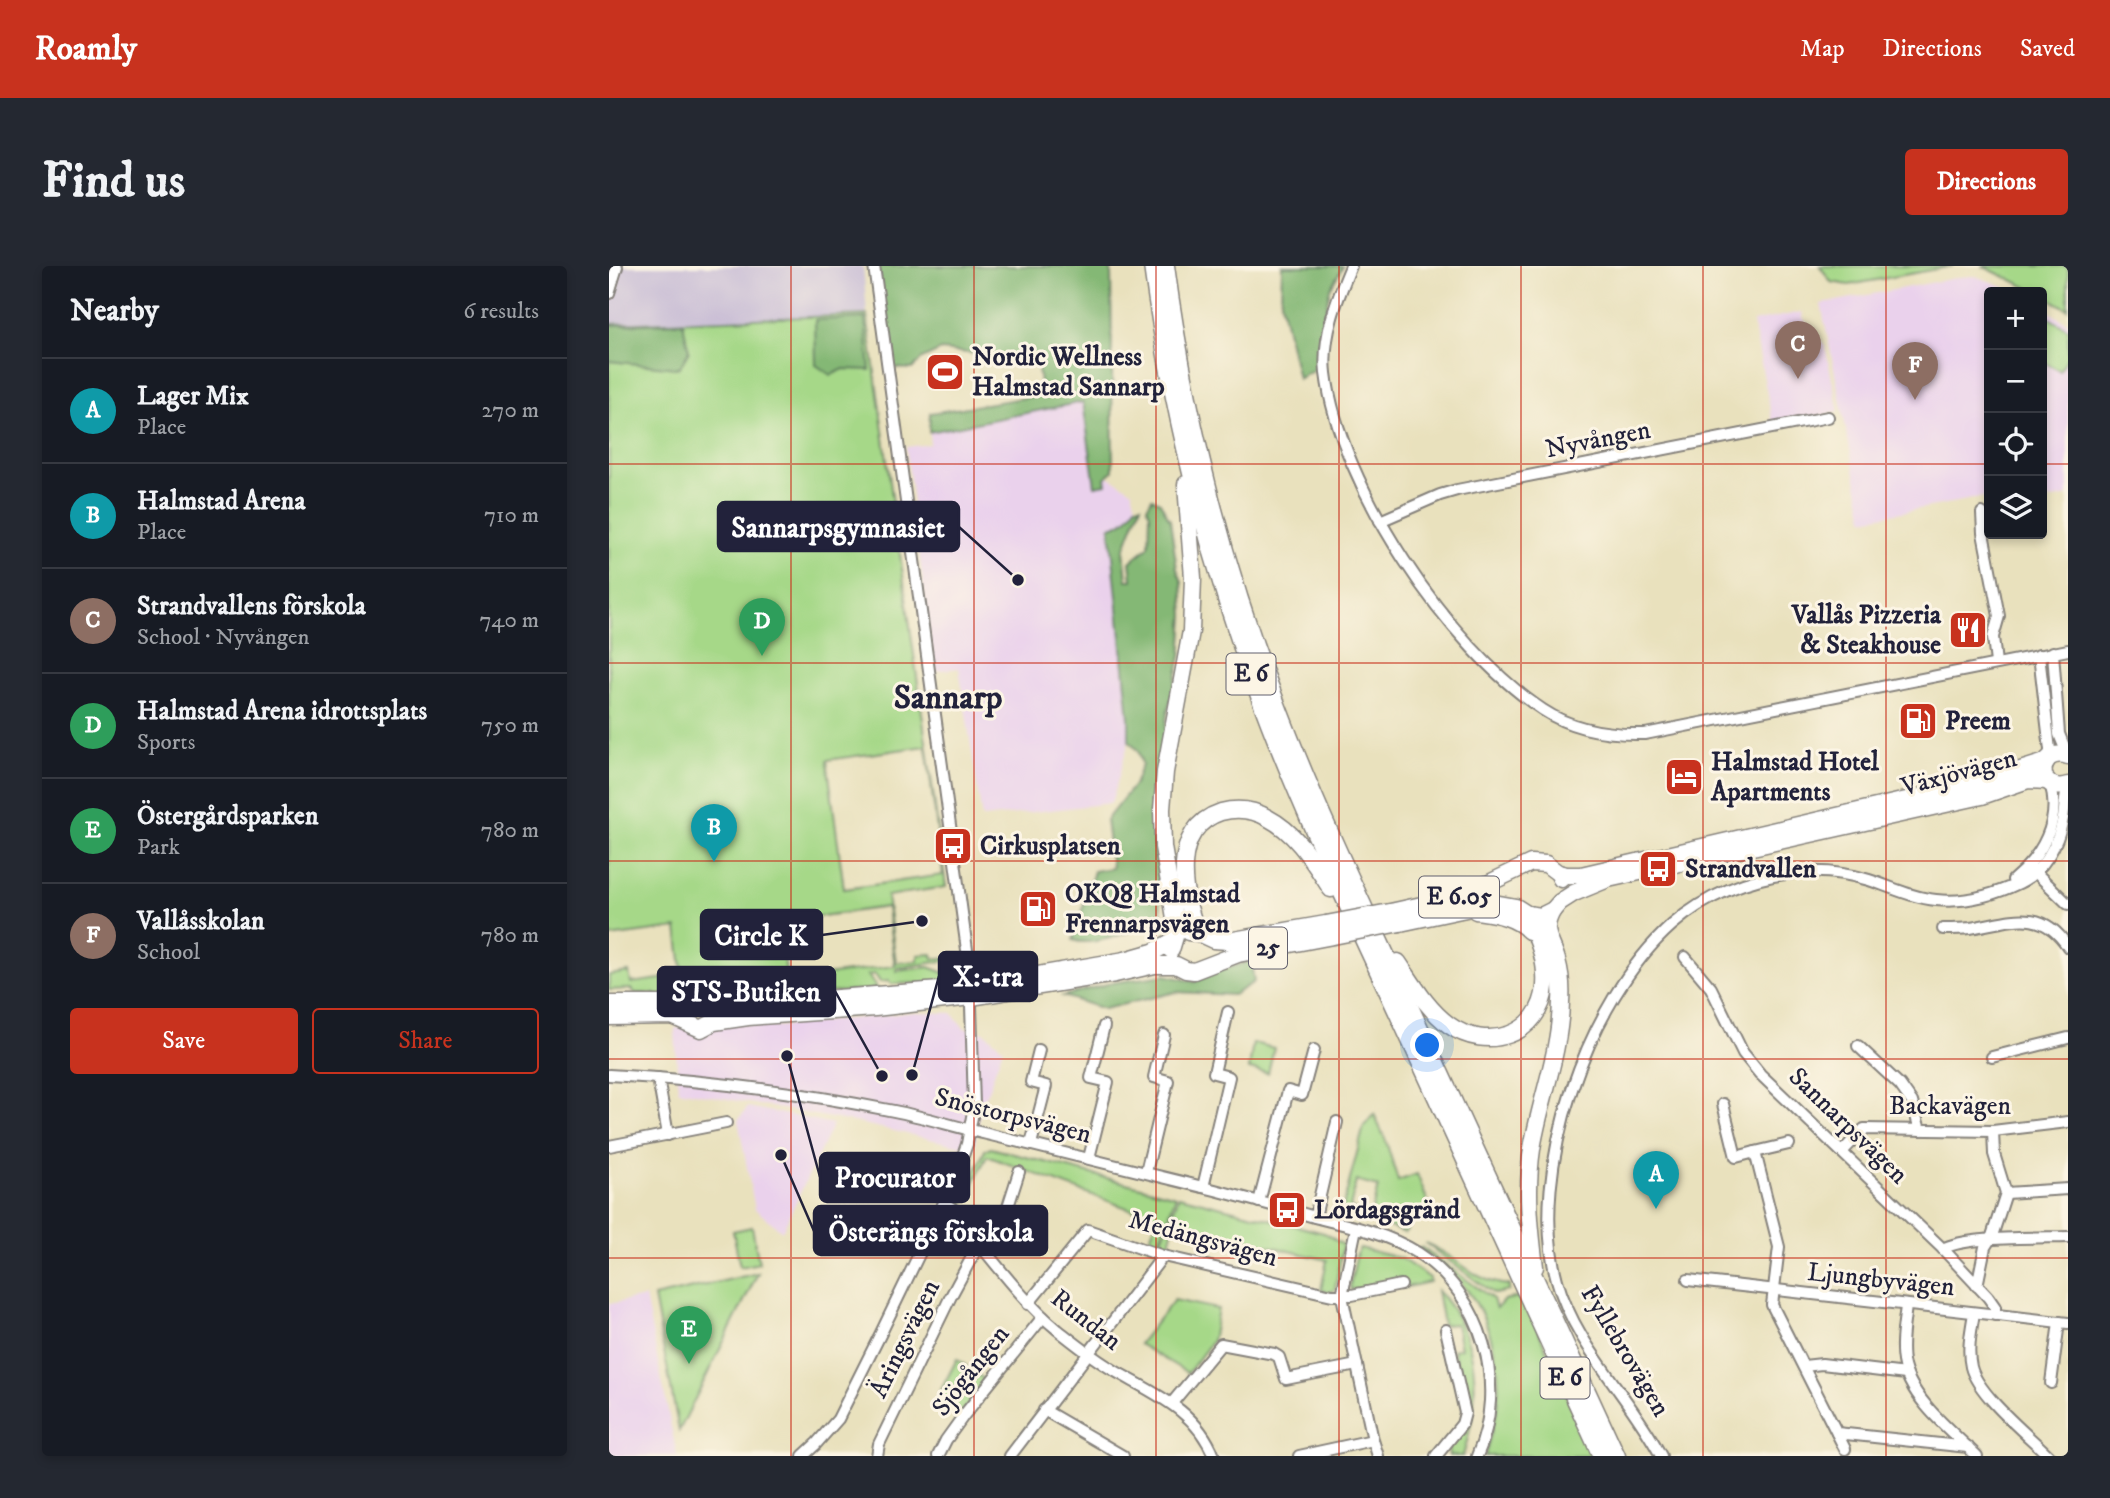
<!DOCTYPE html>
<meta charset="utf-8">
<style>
:root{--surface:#171b24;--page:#242831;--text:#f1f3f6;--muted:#9ea1a6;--line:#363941;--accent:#c8321e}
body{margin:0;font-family:"IM FELL DW Pica",serif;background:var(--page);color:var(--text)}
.controls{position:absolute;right:21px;top:21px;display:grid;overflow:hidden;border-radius:7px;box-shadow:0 4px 10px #0003}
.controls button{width:63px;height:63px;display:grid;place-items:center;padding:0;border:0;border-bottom:2px solid var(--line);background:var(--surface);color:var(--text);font:35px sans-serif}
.you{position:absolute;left:819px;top:780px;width:24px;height:24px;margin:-18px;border:5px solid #fff;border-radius:50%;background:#1a73e8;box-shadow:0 0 0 10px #1a73e833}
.badge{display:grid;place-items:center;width:46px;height:46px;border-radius:50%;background:var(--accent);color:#fff;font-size:23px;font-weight:700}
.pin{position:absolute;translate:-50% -58px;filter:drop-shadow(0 2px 4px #0008)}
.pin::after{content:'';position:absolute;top:37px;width:24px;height:21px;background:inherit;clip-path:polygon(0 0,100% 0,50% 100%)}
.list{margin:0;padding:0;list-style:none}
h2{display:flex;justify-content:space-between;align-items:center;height:91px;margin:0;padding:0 28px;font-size:30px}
h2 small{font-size:23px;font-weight:400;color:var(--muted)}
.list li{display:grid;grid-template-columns:46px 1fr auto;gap:21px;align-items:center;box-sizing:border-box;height:105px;padding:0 28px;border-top:2px solid var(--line)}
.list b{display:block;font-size:26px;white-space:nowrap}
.list p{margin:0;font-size:23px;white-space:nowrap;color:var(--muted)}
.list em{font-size:23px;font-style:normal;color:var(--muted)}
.actions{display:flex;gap:14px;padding:21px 28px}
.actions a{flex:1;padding:16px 0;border:2px solid var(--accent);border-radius:7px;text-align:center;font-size:24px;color:var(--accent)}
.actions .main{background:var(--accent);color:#fff}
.icon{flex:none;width:38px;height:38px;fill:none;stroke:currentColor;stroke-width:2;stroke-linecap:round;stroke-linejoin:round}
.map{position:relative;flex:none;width:1459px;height:1190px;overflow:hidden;border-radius:7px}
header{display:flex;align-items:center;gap:42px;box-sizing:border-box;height:98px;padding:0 35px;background:var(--accent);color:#fff}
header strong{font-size:33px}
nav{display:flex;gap:38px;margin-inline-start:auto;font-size:24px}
.intro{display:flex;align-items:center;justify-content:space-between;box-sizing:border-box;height:168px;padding:0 42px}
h1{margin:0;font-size:49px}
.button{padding:18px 32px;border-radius:7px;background:var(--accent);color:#fff;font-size:24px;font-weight:700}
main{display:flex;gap:42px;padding:0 42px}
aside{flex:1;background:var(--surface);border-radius:7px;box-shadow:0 4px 10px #0003}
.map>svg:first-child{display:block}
</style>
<header>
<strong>Roamly</strong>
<nav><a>Map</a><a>Directions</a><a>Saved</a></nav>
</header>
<div class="intro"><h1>Find us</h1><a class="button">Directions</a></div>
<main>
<aside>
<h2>Nearby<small>6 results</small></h2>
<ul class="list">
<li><span class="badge" style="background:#0f9aa8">A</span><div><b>Lager Mix</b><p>Place</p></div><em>270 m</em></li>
<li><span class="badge" style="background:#0f9aa8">B</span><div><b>Halmstad Arena</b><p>Place</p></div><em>710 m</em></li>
<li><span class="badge" style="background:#8d6e63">C</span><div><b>Strandvallens förskola</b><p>School · Nyvången</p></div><em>740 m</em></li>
<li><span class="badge" style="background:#2e9e5b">D</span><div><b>Halmstad Arena idrottsplats</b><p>Sports</p></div><em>750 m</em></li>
<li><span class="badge" style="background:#2e9e5b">E</span><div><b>Östergårdsparken</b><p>Park</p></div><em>780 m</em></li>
<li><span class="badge" style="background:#8d6e63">F</span><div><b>Vallåsskolan</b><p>School</p></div><em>780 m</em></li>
</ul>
<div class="actions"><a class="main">Save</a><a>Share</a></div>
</aside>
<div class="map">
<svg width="1459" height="1190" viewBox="0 0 1459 1190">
<rect width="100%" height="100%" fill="#fcf5e5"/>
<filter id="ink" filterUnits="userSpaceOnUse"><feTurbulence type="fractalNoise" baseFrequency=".0143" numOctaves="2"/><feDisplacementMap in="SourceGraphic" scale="14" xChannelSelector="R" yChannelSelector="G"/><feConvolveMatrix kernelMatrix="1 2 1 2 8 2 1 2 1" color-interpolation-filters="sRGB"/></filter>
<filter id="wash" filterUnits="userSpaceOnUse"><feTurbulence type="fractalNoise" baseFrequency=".00686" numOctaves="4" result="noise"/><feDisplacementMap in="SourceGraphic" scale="28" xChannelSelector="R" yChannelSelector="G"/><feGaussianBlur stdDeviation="1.57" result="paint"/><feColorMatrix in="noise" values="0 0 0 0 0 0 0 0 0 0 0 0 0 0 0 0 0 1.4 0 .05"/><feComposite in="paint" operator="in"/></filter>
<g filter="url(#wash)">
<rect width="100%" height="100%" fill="#e9e1bd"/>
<g fill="#ead1ec">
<polygon points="1365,10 1389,18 1403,26 1380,26 1380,230 1255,253 1212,38 1352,11"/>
<polygon points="1433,42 1459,57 1459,230 1439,234 1437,220 1433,221"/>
<polygon points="1193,46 1195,54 1216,80 1230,146 1164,158 1144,56"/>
<polygon points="474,136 486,220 497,218 496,212 499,210 523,224 527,240 520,251 510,259 501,261 520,452 520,475 502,537 373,552 350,402 325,405 297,181 321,178 320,166"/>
<polygon points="305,746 343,747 355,762 375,766 394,782 371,848 365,883 250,857 69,824 66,762 110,760 127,757 165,761"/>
<polygon points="139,841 224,858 173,965 146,943 129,854"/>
<polygon points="36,1031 68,1190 0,1190 0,1038"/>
</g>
<polygon fill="#cabfd6" points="0,0 254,0 258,49 0,58"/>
<g fill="#a6d888" stroke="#647d62" stroke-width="2" fill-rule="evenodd">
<polygon points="1211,0 1344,0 1240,19 1222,16"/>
<polygon points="1373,0 1459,0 1459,43 1433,29 1433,26 1428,26"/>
<polygon points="1433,48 1459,63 1459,90 1451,105 1433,95"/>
<path d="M258,49l79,572 -59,9 9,67 22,-2v-6l14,-1 1,5 23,-3 1,3 -60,9v3l32,-4 16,6 1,8 -19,2 -36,1 -2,-3 -9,1 -5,-8 -7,1 9,14 -140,11 8,-8 38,-6 -77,-1v3l-15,-3 -9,11 -27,1v-3l-20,-1 -3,-4 -23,1v-15l20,-3 2,11 52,-7 -6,-48 -68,9v-613zM317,480l17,129 -99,14 -17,-129zM278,641l8,59 -108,14 -8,-58z"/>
<polygon points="644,777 665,782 659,807 640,803"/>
<path d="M765,848l12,27 12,40 19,-7 15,39 -19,7 -8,13 -20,-8 -44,-11 23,-88zM747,915l22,6 -7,27 -21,-6z"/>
<polygon points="382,882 567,930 547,983 538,980 548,953 378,890 353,940 351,938 376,884"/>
<polygon points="570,930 715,967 734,979 726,1023 722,1026 712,1024 718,994 565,957 558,987 549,984"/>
<polygon points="143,961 150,997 131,1001 124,965"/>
<path d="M816,977c34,13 45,38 84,42v6l-15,3z"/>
<path d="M812,981l72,52 3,10 8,-9 19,-4 70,160h-108c3,-14 8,-28 11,-42 8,-43 -5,-98 -35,-131 -12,-13 -27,-23 -42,-34z"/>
<polygon points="751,982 791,992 821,1012 821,1016 793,1022 791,1012 781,1014 782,1018 742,1024 741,1020 748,987"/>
<polygon points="149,1007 70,1165 45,1031"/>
<path d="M828,1024c45,48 44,106 26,166h-14l-1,-9 20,-24 1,-5 -16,-68 8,-2 -5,-24 -13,1z"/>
<polygon points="565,1034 609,1043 603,1075 579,1107 530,1078"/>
<polygon points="348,1093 377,1115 352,1147 329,1130"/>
</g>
<g fill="#84b874" stroke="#536d58" stroke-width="2">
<polygon points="269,0 502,0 504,205 496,212 497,218 486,220 474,136 320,166 321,147 433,129 428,97 423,94 332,84 313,93 303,103 283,102"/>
<polygon points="673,0 734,0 721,23 713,64 711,101 689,113 672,37"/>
<polygon points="256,52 261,104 235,103 222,109 207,99 206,54"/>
<polygon points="74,57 80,85 71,101 67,102 0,95 0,59"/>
<path d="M543,232l8,4 10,18 7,49 5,13 2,33 -3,42 -14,57 -14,109 9,96c-24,8 -66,30 -89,21l21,-69 18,-3 -6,-48 28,-35 8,-21 -4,-13 -9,-10v-23l-19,-191c14,-3 19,-10 26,-21l5,-1 -17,45 3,30h5l-2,-18 19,-16 1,-32 -3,-7z"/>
<polygon points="642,695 645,716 624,729 567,726 495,743 454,730 502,717 556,709 586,716 608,705"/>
</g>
</g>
<g filter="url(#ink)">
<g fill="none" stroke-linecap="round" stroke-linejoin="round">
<g stroke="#86827c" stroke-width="14">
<g id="minor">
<path d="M742,0c-14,33 -29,71 -25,107 13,111 123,276 217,337 30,20 66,25 102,24l423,-84"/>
<polyline points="0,27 8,1"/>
<polyline points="1373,247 1374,267 1390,350 1384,371 1387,397"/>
<polyline points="771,255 831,229 848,224 1219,151"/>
<polyline points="1444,386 1450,468 1459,490"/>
<polyline points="1430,389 1441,484 1440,493"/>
<polyline points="1423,603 1459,638"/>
<path d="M1404,614c29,-24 49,-59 37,-97"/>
<path d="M1334,663c9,0 18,0 27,-1 39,-6 71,-23 98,19"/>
<polyline points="1076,691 1102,722 1134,787 1151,808 1334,983 1379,1031 1386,1041 1386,1049"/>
<polyline points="1249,780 1291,819 1303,836 1311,864"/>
<polyline points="1383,791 1459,772"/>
<path d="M0,809c96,5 191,17 285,36 31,6 62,16 93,23 76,18 152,37 228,56 34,9 68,18 103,28 34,8 70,16 100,35 65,42 90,133 59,203"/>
<polyline points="49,812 59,869"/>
<polyline points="1114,838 1127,891 1146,886"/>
<polyline points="422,878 437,820 422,816 430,784"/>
<polyline points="1180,878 1146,886 1170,981 1163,1039 1236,1183"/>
<polyline points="0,880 117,857"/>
<polyline points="1233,886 1255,863 1384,865 1459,856"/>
<polyline points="480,892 499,816 482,812 495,760"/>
<polyline points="537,906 559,815 545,811 555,769"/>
<polyline points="594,921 620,811 605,807 619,746"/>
<polyline points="1397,927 1459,923"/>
<polyline points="650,936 679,825 693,829 705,784"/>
<path d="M335,937c17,9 26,30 38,44 24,30 47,59 76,83 19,15 36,29 57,41 40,23 81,39 99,85"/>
<polyline points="706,951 728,856"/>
<polyline points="747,962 733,1030 764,1174 769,1190"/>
<polyline points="364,970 397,947 410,906"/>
<path d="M1334,983c20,-13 98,-11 125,-12"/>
<polyline points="1079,1014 1459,1057"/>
<polyline points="1368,1020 1376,981 1383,970 1397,927 1385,888 1384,865"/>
<polyline points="419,1038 479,964 554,990 723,1029 743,1029 792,1019"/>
<path d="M1297,1040c-2,18 -6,37 -3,55 6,37 48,70 74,95"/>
<path d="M1365,1047c-3,18 -7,37 -3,54 7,28 57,68 78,89"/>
<polyline points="1195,1100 1213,1098 1297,1108"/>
<polyline points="1442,1117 1450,1056"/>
<polyline points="563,1137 612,1078 665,1088 670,1091 677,1113 748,1099"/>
<polyline points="435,1144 514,1190"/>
<polyline points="1228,1167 1359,1181"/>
<polyline points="194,1190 207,1178 229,1153 272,1067 344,918 358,878 365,840 361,706 265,0"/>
<polyline points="268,1190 270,1178 342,1030 370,978"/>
<polyline points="329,1190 337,1174 355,1149 434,1051"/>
<polyline points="401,1190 554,990"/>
<polyline points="690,1190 764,1174"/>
<polyline points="827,1190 853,1158 856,1147 837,1064"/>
<path d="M1052,1190c-31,-60 -86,-110 -104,-176 -30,-108 31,-281 115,-355 33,-29 78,-48 122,-52 24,-3 52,0 75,7 22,7 44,18 67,20 29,3 58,-5 83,-17 25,-12 39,-39 44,-65 2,-11 1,-21 5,-32"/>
</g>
</g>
<g stroke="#86827c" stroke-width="19">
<g id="highway">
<path d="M543,0c20,151 58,299 111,441 42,112 95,220 145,329 64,140 129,280 193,420"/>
<path d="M557,0c20,150 57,300 112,441 41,108 92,212 140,317 66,144 133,288 199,432"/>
<path d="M1459,490c-33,-10 -32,39 0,29"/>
<polyline points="949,607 958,609 972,609 1367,518 1437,496"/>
<polyline points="786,645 853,630 922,597 937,598 949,607 952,613"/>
<path d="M867,645c19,3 39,5 53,20"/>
<polyline points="791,657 885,637 907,641 918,648 932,650 944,644 951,636 965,627 999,613 1373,530 1419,514 1439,515"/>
<polyline points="579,666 589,667 604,674 619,675 717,658"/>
<path d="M589,667c-16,-38 -29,-104 23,-121 16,-4 33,-2 47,6 29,15 46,45 63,71"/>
<polyline points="562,684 568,664 554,581 553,543 556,506 582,365 584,312 577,218"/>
<path d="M789,696c15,22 29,47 51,63 37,27 92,11 96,-39 2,-27 -8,-48 -18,-72"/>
<polyline points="364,720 516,694 544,686 564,675"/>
<polyline points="0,738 64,738 78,737 91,730 115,740 127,740 331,724"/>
<polyline points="0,751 63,750 92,763 105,756 139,751 266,742 362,731 506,708 546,699 567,699 577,704 585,705 629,688 724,670"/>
<path d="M926,1001c-5,-40 -9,-78 -3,-118 8,-49 28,-96 29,-147 1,-14 0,-28 -4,-42 -6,-22 -17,-28 -4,-50"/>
</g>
</g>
<use href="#minor" stroke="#fff" stroke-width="10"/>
<use href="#highway" stroke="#fff" stroke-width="16"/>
<g stroke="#86827c" stroke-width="19" stroke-linecap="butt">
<g id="highway-bridge">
<polyline points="717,658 786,645"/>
<polyline points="724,670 791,657"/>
</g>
</g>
<use href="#highway-bridge" stroke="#fff" stroke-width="16"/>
</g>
</g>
<path fill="none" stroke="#c8321e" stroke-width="2" stroke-opacity="0.55" d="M182,0v1190M365,0v1190M547,0v1190M730,0v1190M912,0v1190M1094,0v1190M1277,0v1190M0,198h1380M1433,198h26M0,397h1459M0,595h1459M0,793h1459M0,992h1459"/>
<defs>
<g id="stadium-square" transform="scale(2.0125)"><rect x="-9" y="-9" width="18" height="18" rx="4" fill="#c8321e" stroke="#fcf5e5"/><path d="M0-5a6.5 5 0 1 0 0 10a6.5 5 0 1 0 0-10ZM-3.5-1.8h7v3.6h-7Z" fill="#fff"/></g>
<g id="restaurant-square" transform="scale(2.0125)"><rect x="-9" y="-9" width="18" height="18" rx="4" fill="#c8321e" stroke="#fcf5e5"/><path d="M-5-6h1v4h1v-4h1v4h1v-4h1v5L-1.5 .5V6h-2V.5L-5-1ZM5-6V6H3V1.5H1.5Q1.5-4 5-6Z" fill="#fff"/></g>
<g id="fuel-square" transform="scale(2.0125)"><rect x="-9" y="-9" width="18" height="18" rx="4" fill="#c8321e" stroke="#fcf5e5"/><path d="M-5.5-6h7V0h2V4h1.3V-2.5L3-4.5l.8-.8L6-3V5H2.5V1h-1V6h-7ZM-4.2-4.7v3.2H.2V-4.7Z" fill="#fff"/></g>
<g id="hotel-square" transform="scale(2.0125)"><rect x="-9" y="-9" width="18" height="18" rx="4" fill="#c8321e" stroke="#fcf5e5"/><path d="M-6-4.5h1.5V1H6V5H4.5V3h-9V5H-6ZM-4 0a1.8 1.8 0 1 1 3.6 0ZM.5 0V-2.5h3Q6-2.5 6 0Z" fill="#fff"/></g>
<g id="bus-square" transform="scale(2.0125)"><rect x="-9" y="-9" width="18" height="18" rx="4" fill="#c8321e" stroke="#fcf5e5"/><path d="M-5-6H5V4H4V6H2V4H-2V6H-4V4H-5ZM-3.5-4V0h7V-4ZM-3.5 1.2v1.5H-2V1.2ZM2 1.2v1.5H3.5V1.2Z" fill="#fff"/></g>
</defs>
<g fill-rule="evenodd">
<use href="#stadium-square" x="336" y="106"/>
<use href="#restaurant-square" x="1359" y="364"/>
<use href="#fuel-square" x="1309" y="455"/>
<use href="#hotel-square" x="1075" y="511"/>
<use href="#bus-square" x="344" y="580"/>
<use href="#bus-square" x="1049" y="603"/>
<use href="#fuel-square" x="429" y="643"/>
<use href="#bus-square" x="678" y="944"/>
</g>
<g text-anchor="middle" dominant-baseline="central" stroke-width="6" stroke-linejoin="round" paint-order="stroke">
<g fill="#fcf5e5" stroke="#63616e" stroke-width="2">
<rect x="617.5" y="387.5" width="49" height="41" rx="5"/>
<rect x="810" y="610.5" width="80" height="41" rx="5"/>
<rect x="640" y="661.5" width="38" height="41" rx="5"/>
<rect x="931.5" y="1091.5" width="49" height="41" rx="5"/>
</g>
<g font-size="24" font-weight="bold" fill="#22223b">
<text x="642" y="408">E 6</text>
<text x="850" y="631">E 6.05</text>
<text x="659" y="682">25</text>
<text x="956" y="1112">E 6</text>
</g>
<g font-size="26" font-weight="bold" fill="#22223b" stroke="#fcf5e5" text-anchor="start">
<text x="363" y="91">Nordic Wellness<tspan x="363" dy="30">Halmstad Sannarp</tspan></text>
<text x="1332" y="349" text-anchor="end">Vallås Pizzeria<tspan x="1332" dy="30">&amp; Steakhouse</tspan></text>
<text x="1336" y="455">Preem</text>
<text x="1102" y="496">Halmstad Hotel<tspan x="1102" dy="30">Apartments</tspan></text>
<text x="371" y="580">Cirkusplatsen</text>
<text x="1076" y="603">Strandvallen</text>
<text x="456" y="628">OKQ8 Halmstad<tspan x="456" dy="30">Frennarpsvägen</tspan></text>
<text x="705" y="944">Lördagsgränd</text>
</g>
<g font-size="26" fill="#22223b" stroke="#fcf5e5">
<text transform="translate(989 174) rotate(-11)">Nyvången</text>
<text transform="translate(1350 507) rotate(-15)">Växjövägen</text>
<text x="1341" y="840">Backavägen</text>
<text transform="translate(404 850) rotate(14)">Snöstorpsvägen</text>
<text transform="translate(1239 860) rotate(44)">Sannarpsvägen</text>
<text transform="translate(594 973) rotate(15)">Medängsvägen</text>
<text transform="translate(1272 1014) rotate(6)">Ljungbyvägen</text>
<text transform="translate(477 1054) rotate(38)">Rundan</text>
<text transform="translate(296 1073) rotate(-64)">Äringsvägen</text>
<text transform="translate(1016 1085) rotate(59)">Fyllebrovägen</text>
<text transform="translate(362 1105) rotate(-52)">Sjögången</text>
</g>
<g font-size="33" font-weight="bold" fill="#22223b" stroke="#fcf5e5">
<text x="339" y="432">Sannarp</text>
</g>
</g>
<path fill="none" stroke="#22223b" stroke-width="2.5" d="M409 314L350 261M313 655L213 669M303 809L330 710M273 810L226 725M178 790L211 911M172 889L205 965"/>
<g fill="#22223b" stroke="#fcf5e5" stroke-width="2.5">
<circle cx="409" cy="314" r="7"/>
<circle cx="313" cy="655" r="7"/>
<circle cx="303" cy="809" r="7"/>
<circle cx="273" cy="810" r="7"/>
<circle cx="178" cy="790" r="7"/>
<circle cx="172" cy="889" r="7"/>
</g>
<g fill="#22223b" stroke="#22223b" stroke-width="2.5">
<rect x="109" y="236" width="241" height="49" rx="7"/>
<rect x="92" y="644" width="121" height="49" rx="7"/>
<rect x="330" y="686" width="98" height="49" rx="7"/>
<rect x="49" y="701" width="177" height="49" rx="7"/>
<rect x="211" y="887" width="149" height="49" rx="7"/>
<rect x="205" y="940" width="233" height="49" rx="7"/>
</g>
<g font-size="28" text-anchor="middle" font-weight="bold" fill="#fff">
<text x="229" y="271">Sannarpsgymnasiet</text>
<text x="152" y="679">Circle K</text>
<text x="379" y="720">X:-tra</text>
<text x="137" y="735">STS-Butiken</text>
<text x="286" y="921">Procurator</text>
<text x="322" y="975">Österängs förskola</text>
</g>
</svg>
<div class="controls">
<button>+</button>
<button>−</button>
<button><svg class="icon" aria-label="locate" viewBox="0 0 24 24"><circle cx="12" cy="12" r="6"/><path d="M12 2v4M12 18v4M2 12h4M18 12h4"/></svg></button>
<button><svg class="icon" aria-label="layers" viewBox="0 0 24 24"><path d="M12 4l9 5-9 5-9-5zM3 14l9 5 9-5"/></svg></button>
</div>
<div class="you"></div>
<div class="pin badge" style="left:1047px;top:943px;background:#0f9aa8">A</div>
<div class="pin badge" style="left:105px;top:596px;background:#0f9aa8">B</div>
<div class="pin badge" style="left:1189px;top:113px;background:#8d6e63">C</div>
<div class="pin badge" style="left:153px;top:390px;background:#2e9e5b">D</div>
<div class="pin badge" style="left:80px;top:1098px;background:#2e9e5b">E</div>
<div class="pin badge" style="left:1306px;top:134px;background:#8d6e63">F</div>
</div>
</main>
